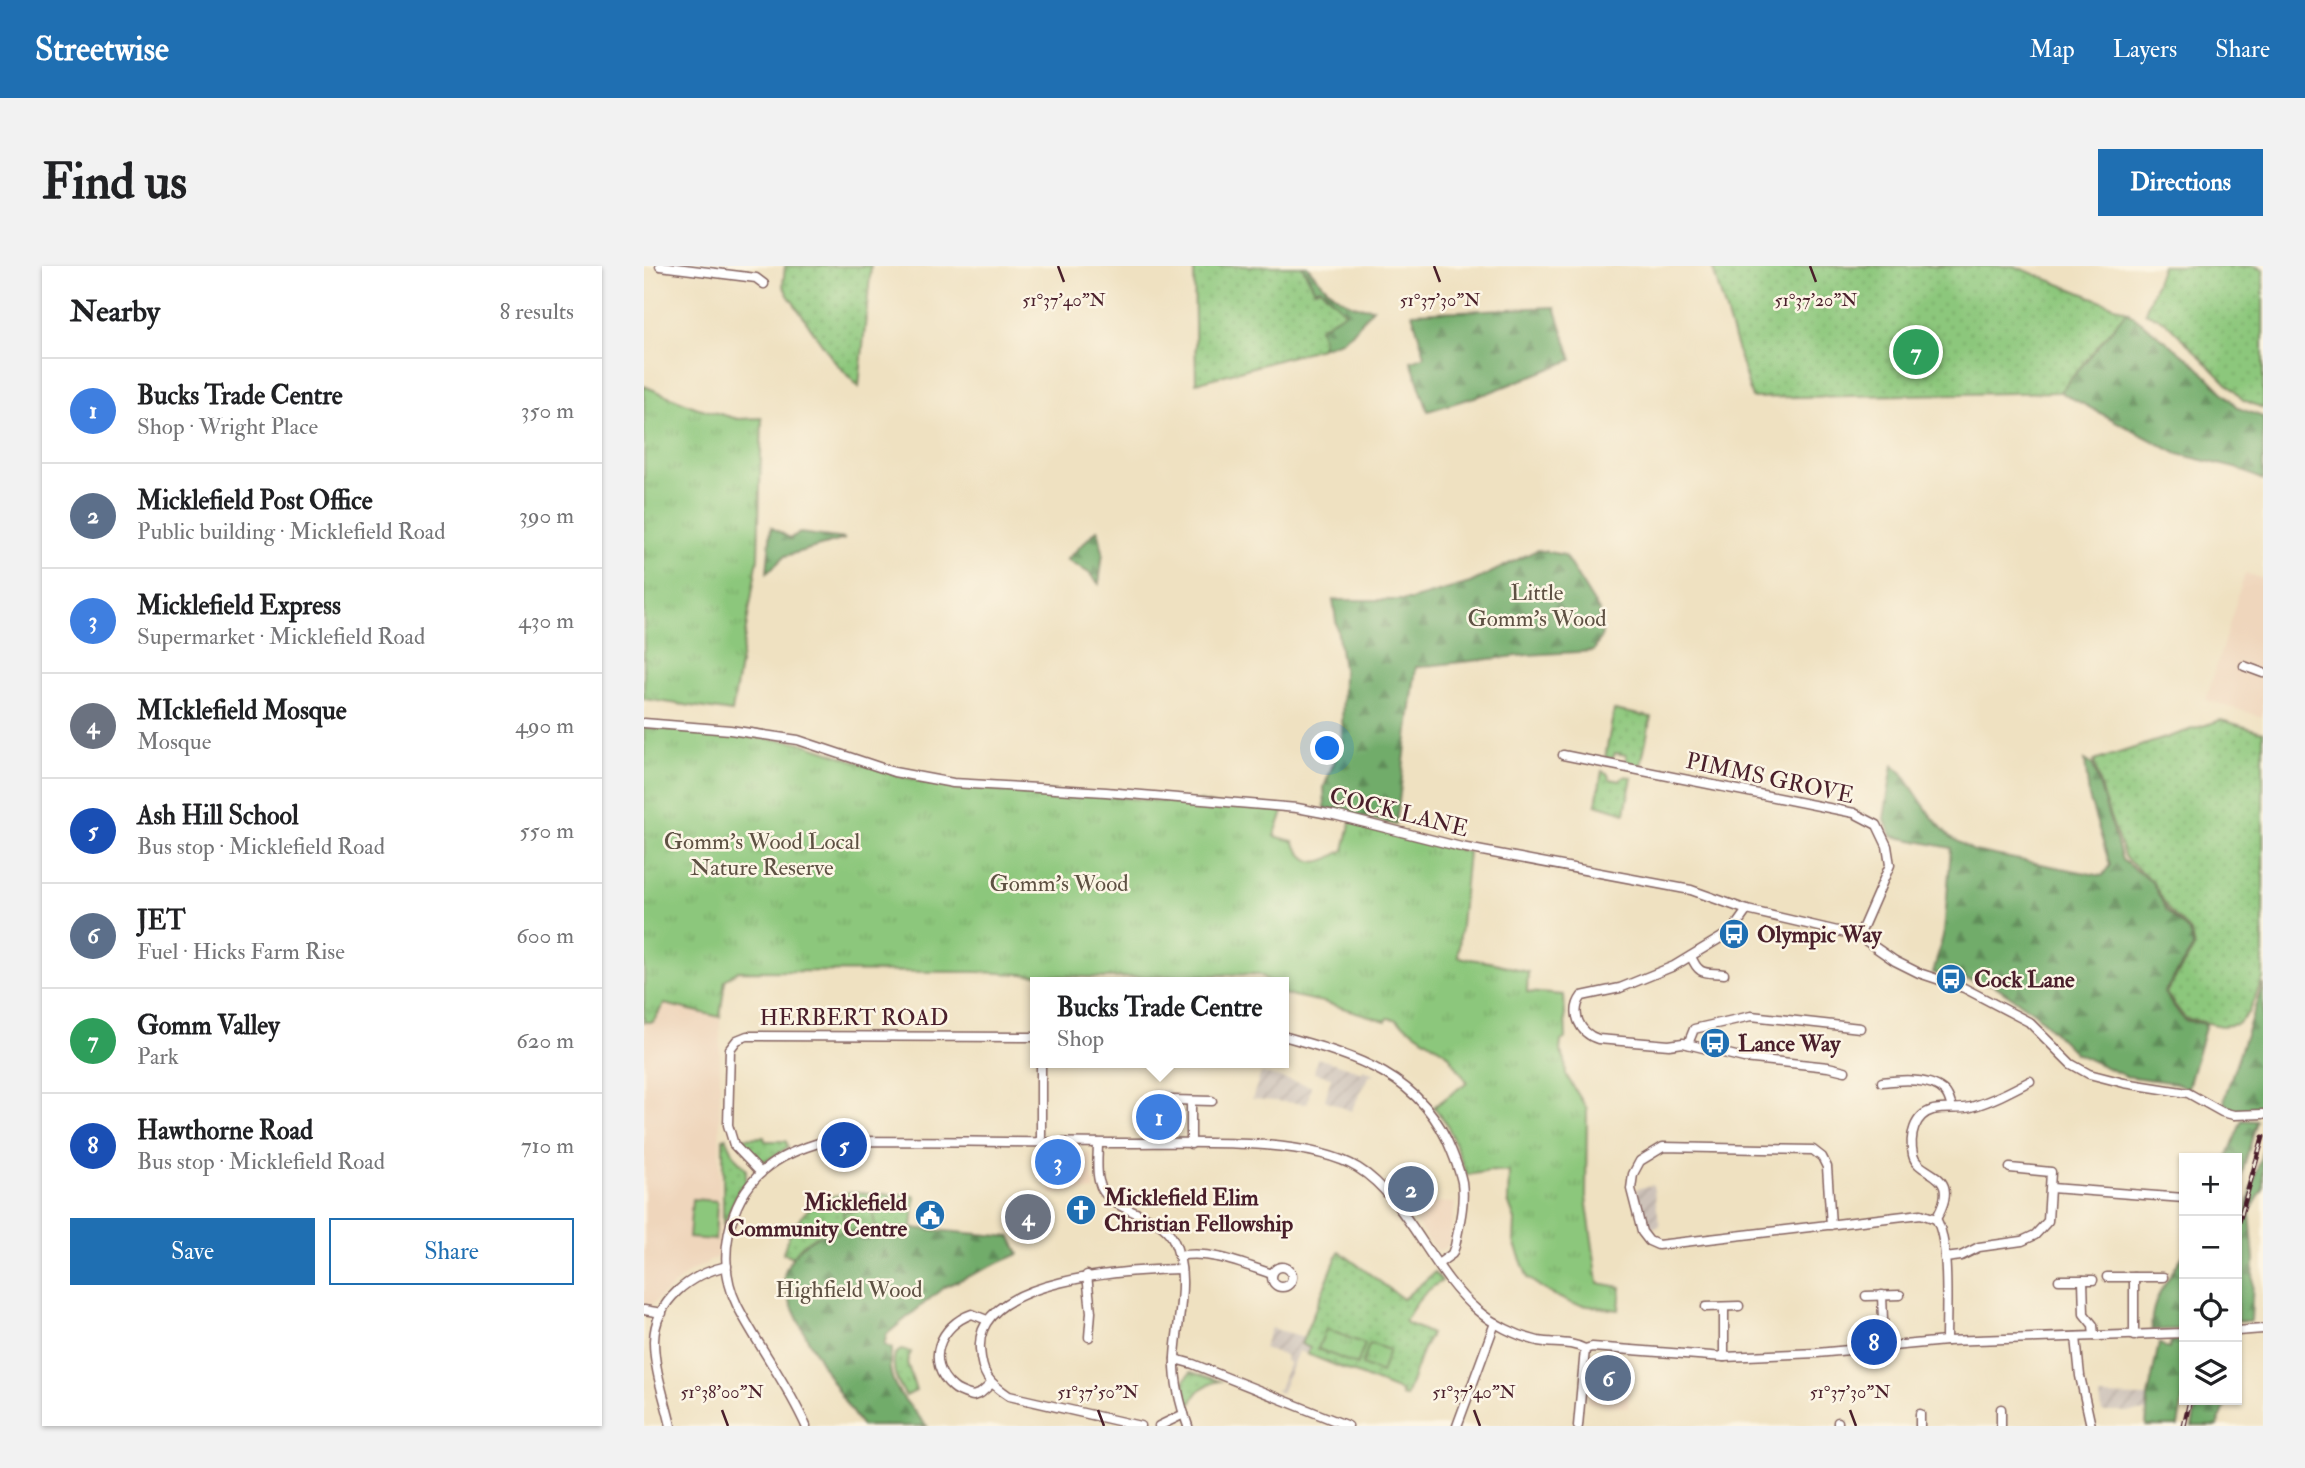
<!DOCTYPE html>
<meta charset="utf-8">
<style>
:root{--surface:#fff;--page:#f2f2f2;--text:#202124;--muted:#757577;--line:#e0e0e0;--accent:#1f6fb2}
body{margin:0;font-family:"IM FELL Double Pica",serif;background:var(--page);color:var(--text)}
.controls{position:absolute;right:21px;bottom:21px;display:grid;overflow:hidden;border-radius:0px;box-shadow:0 2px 5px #0004}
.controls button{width:63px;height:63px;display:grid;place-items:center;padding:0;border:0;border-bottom:2px solid var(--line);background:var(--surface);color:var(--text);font:35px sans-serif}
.you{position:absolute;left:684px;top:483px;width:24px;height:24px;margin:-18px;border:5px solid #fff;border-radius:50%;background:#1a73e8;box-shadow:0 0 0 10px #1a73e833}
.badge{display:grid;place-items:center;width:46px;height:46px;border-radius:50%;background:var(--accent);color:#fff;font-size:23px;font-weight:700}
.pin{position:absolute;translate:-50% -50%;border:4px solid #fff;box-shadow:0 2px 7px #0006}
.popup{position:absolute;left:386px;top:711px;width:259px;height:91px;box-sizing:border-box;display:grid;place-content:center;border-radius:0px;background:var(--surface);filter:drop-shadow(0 2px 5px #0005);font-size:23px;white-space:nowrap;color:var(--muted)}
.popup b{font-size:26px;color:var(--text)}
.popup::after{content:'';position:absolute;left:50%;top:100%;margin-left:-14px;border:14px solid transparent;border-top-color:var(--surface)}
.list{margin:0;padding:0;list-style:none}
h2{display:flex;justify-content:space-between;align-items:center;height:91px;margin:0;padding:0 28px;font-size:30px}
h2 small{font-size:23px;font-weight:400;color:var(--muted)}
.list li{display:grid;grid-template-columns:46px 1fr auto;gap:21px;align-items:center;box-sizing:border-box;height:105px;padding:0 28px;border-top:2px solid var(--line)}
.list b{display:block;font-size:26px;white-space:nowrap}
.list p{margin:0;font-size:23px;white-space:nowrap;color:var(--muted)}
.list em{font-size:23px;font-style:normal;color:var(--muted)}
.actions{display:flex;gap:14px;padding:21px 28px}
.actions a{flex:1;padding:16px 0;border:2px solid var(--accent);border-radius:0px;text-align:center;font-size:24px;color:var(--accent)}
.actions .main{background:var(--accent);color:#fff}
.icon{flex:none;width:38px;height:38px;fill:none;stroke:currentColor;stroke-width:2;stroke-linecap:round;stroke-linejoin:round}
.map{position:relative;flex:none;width:1619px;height:1160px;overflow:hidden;border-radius:0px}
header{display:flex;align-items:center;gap:42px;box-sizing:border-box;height:98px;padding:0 35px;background:var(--accent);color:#fff}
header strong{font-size:33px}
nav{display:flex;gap:38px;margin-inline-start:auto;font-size:24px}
.intro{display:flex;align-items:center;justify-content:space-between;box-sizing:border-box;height:168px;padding:0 42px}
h1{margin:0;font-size:49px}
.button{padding:18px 32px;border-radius:0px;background:var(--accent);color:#fff;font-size:24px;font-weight:700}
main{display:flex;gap:42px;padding:0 42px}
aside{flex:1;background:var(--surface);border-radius:0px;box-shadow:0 2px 5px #0004}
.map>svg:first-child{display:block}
</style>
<header>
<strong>Streetwise</strong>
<nav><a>Map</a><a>Layers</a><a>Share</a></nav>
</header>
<div class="intro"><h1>Find us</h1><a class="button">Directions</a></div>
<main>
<aside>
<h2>Nearby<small>8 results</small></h2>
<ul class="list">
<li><span class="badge" style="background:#3f7fe0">1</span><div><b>Bucks Trade Centre</b><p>Shop · Wright Place</p></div><em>350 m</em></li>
<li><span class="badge" style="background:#5c6f8a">2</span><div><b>Micklefield Post Office</b><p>Public building · Micklefield Road</p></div><em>390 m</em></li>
<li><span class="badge" style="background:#3f7fe0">3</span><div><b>Micklefield Express</b><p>Supermarket · Micklefield Road</p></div><em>430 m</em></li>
<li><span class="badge" style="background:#6b7280">4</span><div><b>MIcklefield Mosque</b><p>Mosque</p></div><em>490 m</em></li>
<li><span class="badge" style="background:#1a4fb4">5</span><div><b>Ash Hill School</b><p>Bus stop · Micklefield Road</p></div><em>550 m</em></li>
<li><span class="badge" style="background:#5c6f8a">6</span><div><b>JET</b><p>Fuel · Hicks Farm Rise</p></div><em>600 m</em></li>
<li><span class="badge" style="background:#2e9e5b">7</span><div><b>Gomm Valley</b><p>Park</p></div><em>620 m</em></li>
<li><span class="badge" style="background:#1a4fb4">8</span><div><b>Hawthorne Road</b><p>Bus stop · Micklefield Road</p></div><em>710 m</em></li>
</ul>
<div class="actions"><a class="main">Save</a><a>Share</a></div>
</aside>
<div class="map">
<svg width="1619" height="1160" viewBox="0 0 1619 1160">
<defs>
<pattern id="industrial-furrows" width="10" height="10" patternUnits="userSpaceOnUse" patternTransform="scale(1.75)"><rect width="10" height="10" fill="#cdc2b9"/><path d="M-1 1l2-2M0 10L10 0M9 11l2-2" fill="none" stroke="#b2a69f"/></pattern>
<pattern id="grass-dots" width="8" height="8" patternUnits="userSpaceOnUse" patternTransform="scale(1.75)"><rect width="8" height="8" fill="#8cc77b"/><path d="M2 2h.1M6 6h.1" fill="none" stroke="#7aaa6a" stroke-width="1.8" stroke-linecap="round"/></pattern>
<pattern id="forest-firs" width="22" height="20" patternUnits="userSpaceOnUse" patternTransform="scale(1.75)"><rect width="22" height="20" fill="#71ac6b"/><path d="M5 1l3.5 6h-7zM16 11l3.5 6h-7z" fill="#5f8b58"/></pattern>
<pattern id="park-tufts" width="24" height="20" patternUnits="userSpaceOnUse" patternTransform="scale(1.75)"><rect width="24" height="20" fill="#8cc77b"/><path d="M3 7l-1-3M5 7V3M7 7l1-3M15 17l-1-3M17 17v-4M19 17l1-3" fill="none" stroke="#7aaa6a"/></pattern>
</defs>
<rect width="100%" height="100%" fill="#fcf5e5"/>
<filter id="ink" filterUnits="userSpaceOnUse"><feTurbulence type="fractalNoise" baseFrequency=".0143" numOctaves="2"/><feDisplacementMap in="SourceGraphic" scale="14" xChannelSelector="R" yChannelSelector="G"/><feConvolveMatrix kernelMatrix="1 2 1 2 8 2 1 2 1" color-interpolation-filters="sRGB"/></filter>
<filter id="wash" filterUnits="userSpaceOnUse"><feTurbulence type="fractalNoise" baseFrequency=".00686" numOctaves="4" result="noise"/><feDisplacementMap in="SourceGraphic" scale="28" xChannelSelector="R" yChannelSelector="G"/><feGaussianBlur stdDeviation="1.57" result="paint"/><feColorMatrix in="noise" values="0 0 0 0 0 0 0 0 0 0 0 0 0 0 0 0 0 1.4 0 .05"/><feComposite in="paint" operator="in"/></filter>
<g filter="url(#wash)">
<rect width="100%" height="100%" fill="#efe1c1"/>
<g fill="#efd6bc">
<polygon points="1601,307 1619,313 1619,451 1562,434"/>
<polygon points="20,737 76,751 75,990 44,1007 8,1038 0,1039 0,756 9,756"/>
<polygon points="408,887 446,887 451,924 407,928"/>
<polygon points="779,906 787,936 811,937 805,978 796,985 790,982 752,929"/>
<polygon points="969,1090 989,1092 984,1142 943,1136 947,1098"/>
</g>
<g fill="url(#industrial-furrows)">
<polygon points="673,792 719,806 719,803 730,808 725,810 707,845 681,834 687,811 670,807"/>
<polygon points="617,807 667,820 664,836 662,838 608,833"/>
<polygon points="506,824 525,824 524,870 504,870"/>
<polygon points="1009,919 1016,960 1001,963 992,923"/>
<polygon points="627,1062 660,1071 657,1078 666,1082 663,1088 654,1085 637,1127 631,1124 635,1123 645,1096 641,1095 642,1090 619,1082"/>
<polygon points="1456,1130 1504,1131 1502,1146 1458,1146"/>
</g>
<g fill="url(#grass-dots)" stroke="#6b7353" stroke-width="2">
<polygon points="141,0 227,0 215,121 190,95 144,29 139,19"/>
<polygon points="550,0 658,0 671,24 676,22 703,47 679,74 677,82 552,117"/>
<polygon points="1076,0 1370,0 1483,45 1416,126 1108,132 1069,3"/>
<polygon points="1518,0 1610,0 1619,3 1619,142 1599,134 1521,55 1501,46"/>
<polygon points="970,444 1007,451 997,499 982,496 982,489 971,487 969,492 961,492"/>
<polygon points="1577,454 1619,466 1619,713 1604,747 1594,758 1578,760 1541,752 1522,727 1550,682 1547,666 1525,644 1508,615 1481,592 1459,531 1450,495"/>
<polygon points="958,505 963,507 966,513 976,515 979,510 988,511 981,547 952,538"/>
<polygon points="82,871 91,891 102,903 102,916 94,925 79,960 79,872"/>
<polygon points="120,871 121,875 142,875 144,881 122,895 111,896 98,880 94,872"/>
<path d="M207,926l64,4 -3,32 -98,9 -13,10 -7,10 -11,-4c10,-37 31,-55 68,-61z"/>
<path d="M695,985l64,48 32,-27 7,9c-18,10 -28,23 -37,41l26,12 -9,17 -16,46 -5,-1 1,-4 -95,-38 3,-6 -9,-4z"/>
<path d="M257,1084l10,2 -4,10 9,29 -10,5c-9,-14 -15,-25 -11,-42z"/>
<path d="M547,1106l29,9c-18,4 -24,10 -31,28l-5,-28z"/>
</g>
<g fill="url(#forest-firs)" stroke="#5e664b" stroke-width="2">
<path d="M658,0h5c18,22 36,42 66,42l-21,25 -11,8 -20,7 2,-8 -4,-12 27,-16 -26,-24 -5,2z"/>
<polygon points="911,41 928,94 844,127 784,145 767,95 781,90 768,47"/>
<polygon points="1483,45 1549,96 1594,142 1619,151 1619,214 1595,203 1534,188 1416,126"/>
<polygon points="127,261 146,272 156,267 201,273 141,290 123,307"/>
<polygon points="454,263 459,286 455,318 445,307 422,294"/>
<polygon points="893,284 920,289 955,345 958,368 950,385 883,389 772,401 752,559 681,542 680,521 698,477 699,403 689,334 767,334 826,317"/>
<polygon points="1441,494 1449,499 1478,594 1508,616 1523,645 1546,667 1549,681 1520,727 1540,754 1562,758 1544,822 1532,817 1481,810 1431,787 1391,747 1350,719 1289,707 1300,666 1307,582 1248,570 1240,552 1249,499 1258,507 1287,550 1305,570 1330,585 1458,610 1466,599 1445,531"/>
<polygon points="1619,718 1619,844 1592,845 1580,837 1582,827"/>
<polygon points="1598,854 1613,855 1593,925 1593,892 1583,892"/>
<polygon points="1619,883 1619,923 1606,946 1610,994 1607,1055 1593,1055 1593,975"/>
<path d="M268,962l99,9 8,17 -75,33 -57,47 -3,11 8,4c-10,33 15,53 35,77h-65c-18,-22 -79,-121 -78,-149 1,-14 17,-32 28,-38 16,-10 78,-10 100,-11z"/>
<path d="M1540,988v75l-32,1c-4,-27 18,-54 32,-76z"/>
<polygon points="1540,1072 1540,1127 1534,1160 1502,1160 1504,1131 1515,1077 1525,1083 1527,1074"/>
<polygon points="1554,1134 1584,1134 1573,1160 1548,1160"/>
</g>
<g fill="url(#park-tufts)" stroke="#6b7353" stroke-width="2">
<polygon points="0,120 51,141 94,153 118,152 114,292 88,446 0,433"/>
<path d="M0,461l155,15 104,35 44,8 44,4 10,3 10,-2 29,1 123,10h37l14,4 70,5 -10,26 19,5c15,29 27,23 51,9l7,-30 117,32 -10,105 37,6 33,9 -1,20 37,3 2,43 -5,3 -1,10 5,9 1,15 21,34 -1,88 12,86 23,4 -2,23 -46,-6 -24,-11 -21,-15 -14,-36 1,-22 -7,-19 1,-29 -19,-1 -23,4 -20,-51 -13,-17 33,-25 -19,-28 -53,-35 -7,-1 -2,3 -63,-19 -40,-8v-12h-13l-11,-8 -154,4 -127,-6 -240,-1 -13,9 -5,37 -56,-13 -11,18h-9z"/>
<polygon points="228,942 231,961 202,965 199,946"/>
<polygon points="682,1063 721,1078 713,1099 674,1083"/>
<polygon points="728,1078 745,1084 737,1107 718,1099 725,1079"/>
</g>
<polygon fill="#8cc77b" stroke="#6b7353" stroke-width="2" points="48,933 73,935 71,974 45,972"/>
</g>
<g filter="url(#ink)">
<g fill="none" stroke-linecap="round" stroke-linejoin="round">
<g stroke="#846360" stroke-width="11">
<g id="minor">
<polyline points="16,0 112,12 120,18"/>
<polyline points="1600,400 1619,407"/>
<polyline points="0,457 86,464 154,474 250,506 309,517 462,526 653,542 690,549 817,581 1047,624 1103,644 1215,670 1251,695 1275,707 1320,722 1385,756 1427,798 1445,808 1480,817 1544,827 1578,846 1590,849 1619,848"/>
<polyline points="919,489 1210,547 1233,559 1243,580 1246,599 1215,670"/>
<path d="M1103,644l-15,21 -58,35 -54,22 -38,8c-12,16 -3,37 16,43l71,6 14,-2 61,15 84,9 17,4"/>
<path d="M1047,690c8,20 14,16 33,18"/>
<path d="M639,770c72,20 140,39 169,116 4,10 8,20 10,30 3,21 -3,44 -7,64l-3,8 -14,10"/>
<polyline points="1044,778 1050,763 1107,750 1216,762"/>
<polyline points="397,797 397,876"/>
<path d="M1238,816c18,-2 49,-5 63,10 4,4 5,10 7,16"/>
<polyline points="528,834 568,835"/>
<polyline points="547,835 547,878"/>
<path d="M454,877c0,12 -2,26 1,38 8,34 59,29 74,58 18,37 4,80 2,118 -1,23 5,47 13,69"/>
<polyline points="117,907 90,879 84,859 86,783 93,774 103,770 391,771"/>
<polyline points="1407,922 1540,932"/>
<path d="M1292,953c28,-49 -18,-41 -23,-64 -4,-18 1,-40 20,-45 13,-3 26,0 38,-3 21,-6 40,-16 59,-26"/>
<path d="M1187,959l-4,-58 -5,-10 -9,-7 -150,-3 -23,14 -7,13 -2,15 11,43 7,9 9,4 263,-31 15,5c14,21 10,94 10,122"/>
<path d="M535,990c32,-6 63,8 93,18"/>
<polyline points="1301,992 1317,990 1335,981 1378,975 1391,969 1404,955 1407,906 1366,902"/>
<circle cx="638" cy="1011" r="10"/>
<polyline points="443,1009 447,1046 445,1071"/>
<polyline points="1463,1011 1519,1011"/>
<polyline points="1490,1011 1490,1070"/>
<polyline points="1415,1014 1449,1014"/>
<polyline points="1439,1014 1440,1048 1449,1059 1450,1070"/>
<polyline points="1238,1029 1240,1080"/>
<polyline points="1222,1030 1256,1029"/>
<polyline points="1062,1041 1095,1040"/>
<polyline points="1080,1041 1080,1091"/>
<polyline points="0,1044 18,1047"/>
<path d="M343,1054l-15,-6c-32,11 -48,48 -19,73 5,5 13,7 20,9l8,-3 10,-9"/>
<polyline points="1593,1065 1619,1063"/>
<polyline points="1432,1071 1436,1110 1447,1160"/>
<polyline points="531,1093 549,1098 704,1160"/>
<polyline points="1357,1143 1357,1160"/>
<polyline points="1276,1148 1276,1160"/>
<polyline points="1194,1156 1194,1160"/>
<path d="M27,1160c-6,-27 -17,-56 -17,-85 1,-41 37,-67 73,-75"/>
<path d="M162,1160c-19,-43 -48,-80 -69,-121 -21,-43 -10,-102 26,-134 18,-16 39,-23 62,-30 96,0 191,1 287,2 66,1 191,-8 246,25 49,30 74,105 119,142 16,14 40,26 61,31 16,3 33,0 47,8l7,-2 132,10 93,-4 129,-12 238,-8"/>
<path d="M496,1160l-131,-30c-21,-14 -27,-21 -29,-47 -5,-72 154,-79 201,-80"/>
<polyline points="515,1160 540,1148"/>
<polyline points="813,1160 851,1057"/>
<polyline points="934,1160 941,1083"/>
</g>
</g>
<use href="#minor" stroke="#fff" stroke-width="8"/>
<g stroke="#4a1f2b" stroke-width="5">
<g id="rail">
<polyline points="1593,963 1619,871"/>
<polyline points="1540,1160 1546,1134"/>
</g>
</g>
<use href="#rail" stroke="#fcf5e5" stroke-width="2.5" stroke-dasharray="8" stroke-linecap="butt"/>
</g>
</g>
<path fill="none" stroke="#4a1f2b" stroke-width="2.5" d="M414,0l6,16M790,0l6,16M1166,0l6,16M78,1144l6,16M454,1144l6,16M830,1144l6,16M1206,1144l6,16"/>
<defs>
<g id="bus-disc" transform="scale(1.575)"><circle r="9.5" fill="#1f6fb2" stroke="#fcf5e5"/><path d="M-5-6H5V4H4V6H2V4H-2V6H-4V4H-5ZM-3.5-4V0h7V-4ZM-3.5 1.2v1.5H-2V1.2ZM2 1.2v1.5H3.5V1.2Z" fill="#fff"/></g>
<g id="church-disc" transform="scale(1.575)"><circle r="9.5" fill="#1f6fb2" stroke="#fcf5e5"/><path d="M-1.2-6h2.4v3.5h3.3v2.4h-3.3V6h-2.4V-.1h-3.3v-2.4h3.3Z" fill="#fff"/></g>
<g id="civic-disc" transform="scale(1.575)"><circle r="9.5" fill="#1f6fb2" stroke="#fcf5e5"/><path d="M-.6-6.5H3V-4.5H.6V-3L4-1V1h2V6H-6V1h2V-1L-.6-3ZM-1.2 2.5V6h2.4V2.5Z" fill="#fff"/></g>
</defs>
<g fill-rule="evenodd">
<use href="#bus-disc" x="1090" y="668"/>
<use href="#bus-disc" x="1307" y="713"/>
<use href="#bus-disc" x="1071" y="777"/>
<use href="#church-disc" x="437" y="944"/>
<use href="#civic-disc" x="286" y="949"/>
</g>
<g text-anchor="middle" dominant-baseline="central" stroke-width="5" stroke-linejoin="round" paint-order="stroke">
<g font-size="23" fill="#5e5143" stroke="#fcf5e5">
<text x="893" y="326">Little<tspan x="893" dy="26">Gomm's Wood</tspan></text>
<text x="118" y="575">Gomm's Wood Local<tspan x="118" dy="26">Nature Reserve</tspan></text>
<text x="415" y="617">Gomm's Wood</text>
<text x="205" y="1023">Highfield Wood</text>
</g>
<g font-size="23" fill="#4a1f2b" stroke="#fcf5e5">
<text transform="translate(1126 512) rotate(12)">PIMMS GROVE</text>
<text transform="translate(755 546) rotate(14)">COCK LANE</text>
<text x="210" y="751">HERBERT ROAD</text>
</g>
<g font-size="23" font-weight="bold" fill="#4a1f2b" stroke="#fcf5e5" text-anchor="start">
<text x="1113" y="668">Olympic Way</text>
<text x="1330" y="713">Cock Lane</text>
<text x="1094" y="777">Lance Way</text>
<text x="460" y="931">Micklefield Elim<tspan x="460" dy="26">Christian Fellowship</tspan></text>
<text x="263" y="936" text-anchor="end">Micklefield<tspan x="263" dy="26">Community Centre</tspan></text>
</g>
</g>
<g font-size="18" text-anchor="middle" fill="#4a1f2b" stroke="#fcf5e5" stroke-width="5" stroke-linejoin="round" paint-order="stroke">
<text x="420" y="40">51°37'40"N</text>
<text x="796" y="40">51°37'30"N</text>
<text x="1172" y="40">51°37'20"N</text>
<text x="78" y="1132">51°38'00"N</text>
<text x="454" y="1132">51°37'50"N</text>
<text x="830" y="1132">51°37'40"N</text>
<text x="1206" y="1132">51°37'30"N</text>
</g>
</svg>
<div class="controls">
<button>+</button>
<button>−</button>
<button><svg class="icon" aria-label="locate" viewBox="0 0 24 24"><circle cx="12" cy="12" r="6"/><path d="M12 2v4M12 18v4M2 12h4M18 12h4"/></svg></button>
<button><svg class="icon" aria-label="layers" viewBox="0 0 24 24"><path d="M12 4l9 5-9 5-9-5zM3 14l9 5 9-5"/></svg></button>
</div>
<div class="you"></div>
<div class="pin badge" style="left:515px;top:851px;background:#3f7fe0">1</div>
<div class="popup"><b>Bucks Trade Centre</b>Shop</div>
<div class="pin badge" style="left:767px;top:923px;background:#5c6f8a">2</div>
<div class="pin badge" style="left:414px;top:896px;background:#3f7fe0">3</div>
<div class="pin badge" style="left:384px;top:951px;background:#6b7280">4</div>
<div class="pin badge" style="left:200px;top:879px;background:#1a4fb4">5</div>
<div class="pin badge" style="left:964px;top:1112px;background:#5c6f8a">6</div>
<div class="pin badge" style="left:1272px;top:86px;background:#2e9e5b">7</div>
<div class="pin badge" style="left:1230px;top:1076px;background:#1a4fb4">8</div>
</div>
</main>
